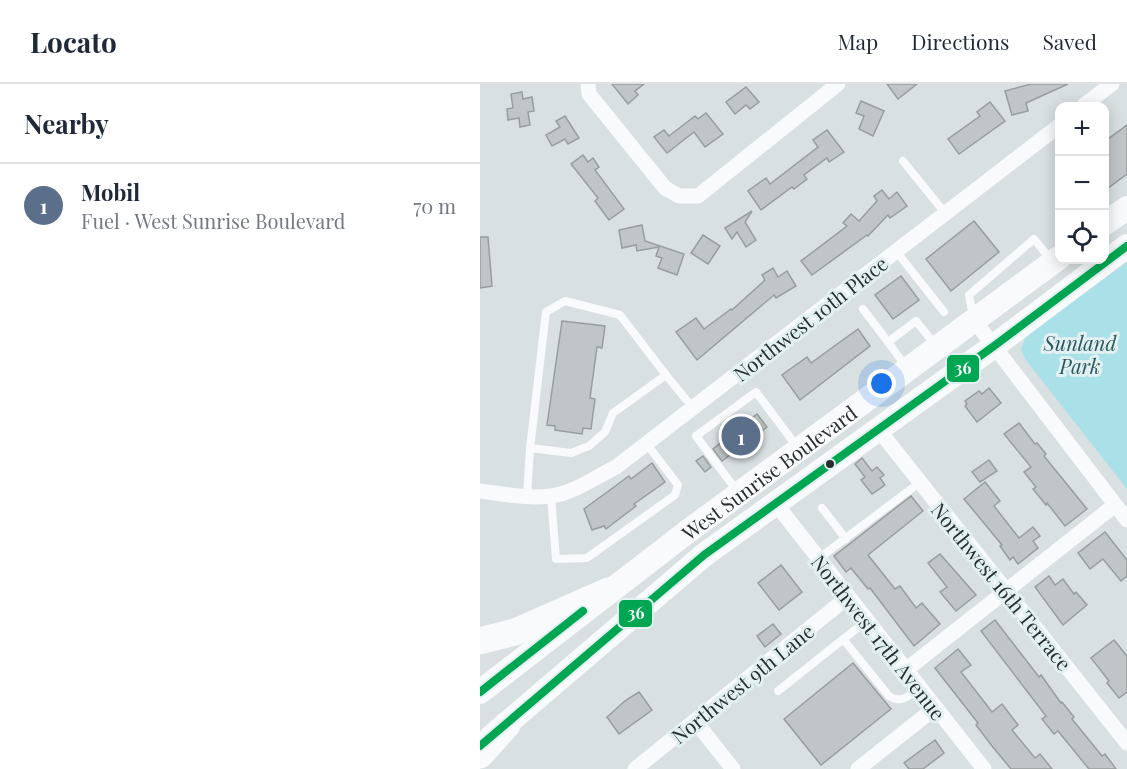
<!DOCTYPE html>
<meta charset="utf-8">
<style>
:root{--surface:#fff;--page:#f6f6f7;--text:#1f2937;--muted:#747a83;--line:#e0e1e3;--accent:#ea580c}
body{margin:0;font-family:"Playfair Display",serif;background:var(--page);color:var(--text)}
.controls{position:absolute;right:18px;top:18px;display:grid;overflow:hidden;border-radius:12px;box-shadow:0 3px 15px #0003}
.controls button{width:54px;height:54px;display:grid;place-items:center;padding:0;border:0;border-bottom:2px solid var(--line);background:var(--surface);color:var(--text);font:30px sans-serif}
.you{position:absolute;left:402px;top:300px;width:21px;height:21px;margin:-15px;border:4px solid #fff;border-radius:50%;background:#1a73e8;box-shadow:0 0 0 9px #1a73e833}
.badge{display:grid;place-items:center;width:39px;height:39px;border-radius:50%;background:var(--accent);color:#fff;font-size:20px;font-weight:700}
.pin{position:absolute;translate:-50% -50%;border:3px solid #fff;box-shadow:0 2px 6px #0006}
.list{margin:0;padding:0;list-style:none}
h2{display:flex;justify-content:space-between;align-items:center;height:78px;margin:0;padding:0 24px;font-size:26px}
h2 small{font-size:20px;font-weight:400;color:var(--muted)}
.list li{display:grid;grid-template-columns:39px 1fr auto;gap:18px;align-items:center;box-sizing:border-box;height:84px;padding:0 24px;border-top:2px solid var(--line)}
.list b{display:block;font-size:22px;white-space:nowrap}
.list p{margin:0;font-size:20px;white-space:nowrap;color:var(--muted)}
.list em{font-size:20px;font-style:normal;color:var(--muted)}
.icon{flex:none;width:33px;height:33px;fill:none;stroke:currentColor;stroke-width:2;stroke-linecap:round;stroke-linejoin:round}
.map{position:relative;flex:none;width:647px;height:685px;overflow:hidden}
header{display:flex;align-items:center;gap:36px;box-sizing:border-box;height:84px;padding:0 30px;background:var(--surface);border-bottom:2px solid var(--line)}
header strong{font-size:28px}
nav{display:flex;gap:33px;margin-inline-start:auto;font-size:21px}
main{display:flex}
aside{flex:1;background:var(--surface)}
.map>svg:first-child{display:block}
</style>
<header>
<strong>Locato</strong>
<nav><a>Map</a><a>Directions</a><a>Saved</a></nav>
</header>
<main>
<aside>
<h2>Nearby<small></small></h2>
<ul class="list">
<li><span class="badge" style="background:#5c6f8a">1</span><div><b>Mobil</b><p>Fuel · West Sunrise Boulevard</p></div><em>70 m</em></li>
</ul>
</aside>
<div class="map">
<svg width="647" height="685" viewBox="0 0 647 685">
<rect width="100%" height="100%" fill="#d8e0e2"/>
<polygon fill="#aae0e8" points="647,178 647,405 545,275 541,265 546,252"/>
<g fill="#c0c6c7" stroke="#989e9f" stroke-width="1.5">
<polygon points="132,0 164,0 155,7 158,11 148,20"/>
<polygon points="407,0 437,0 418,15"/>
<polygon points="551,0 588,0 546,19 548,27 532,31 525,7"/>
<polygon points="266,3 279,18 270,25 266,21 255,30 246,18"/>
<polygon points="42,8 43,15 52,13 54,27 48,28 50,41 40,43 39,34 28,36 27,25 33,24 31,10"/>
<polygon points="381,17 404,27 393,52 379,45 384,32 376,29"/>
<polygon points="510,18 525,37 479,70 468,55 500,32 497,28"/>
<polygon points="226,29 243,50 225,63 214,48 187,69 174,53 184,46 189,52 215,32 218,35"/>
<polygon points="85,32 99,54 88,60 85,55 72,62 66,51 80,43 76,37"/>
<polygon points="647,41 647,90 624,107 624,58"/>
<polygon points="347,46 364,68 349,78 347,74 324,91 327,95 314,105 312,103 281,126 268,107 286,94 290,100 338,63 333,56"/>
<polygon points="103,71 108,78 113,74 119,83 115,86 144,125 129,136 115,117 118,114 91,80"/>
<polygon points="402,106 409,115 417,108 427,122 410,134 408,131 388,152 387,151 332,191 321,177 367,142 363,139 371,130 379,137 397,117 394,112"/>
<polygon points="272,127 265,138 276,156 266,163 257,148 252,155 245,144"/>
<polygon points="494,137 519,168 471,207 446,175"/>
<polygon points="162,141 165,157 204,170 197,191 178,184 182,174 176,172 179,163 157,167 156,161 142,164 139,146"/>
<polygon points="223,151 240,162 228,180 211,169"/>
<polygon points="0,153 8,153 12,202 0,204"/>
<polygon points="293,184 298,193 307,187 316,202 296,214 294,211 217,276 196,248 216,234 224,245 251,225 252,226 285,196 282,191"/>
<polygon points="421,192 439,216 413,235 395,211"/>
<polygon points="82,237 125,242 122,264 117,263 110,314 115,315 111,345 103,344 102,350 75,346 75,342 67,341"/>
<polygon points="378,245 390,262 320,316 302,291 327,273 331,279"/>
<polygon points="509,304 521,319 497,338 485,322 487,320 485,317 499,307 502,310"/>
<polygon points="277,330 287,343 242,377 233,365"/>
<polygon points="539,339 555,360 557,359 566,370 564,372 607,425 585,442 567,419 566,421 553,405 556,403 544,388 551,383 524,350"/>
<polygon points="223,372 231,383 225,388 216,377"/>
<polygon points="382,374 392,387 397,383 404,391 400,394 405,401 392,410 381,396 385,393 375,380"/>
<polygon points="509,376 517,387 500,398 492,388"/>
<polygon points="172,379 185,398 154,420 156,422 126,445 124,442 112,446 104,425 149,392 151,395"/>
<polygon points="505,398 520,417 514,422 539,454 553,443 560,452 553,457 558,464 538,480 533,473 530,476 520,462 522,461 484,415"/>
<polygon points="431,412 443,427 388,471 415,505 420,502 436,524 442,519 460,540 434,562 390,504 388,505 371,484 366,488 354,472"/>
<polygon points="625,448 647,476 647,492 641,497 623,475 610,485 598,469"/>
<polygon points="460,470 496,511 476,527 460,508 467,503 448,479"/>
<polygon points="301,481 322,508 299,526 278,499"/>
<polygon points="569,492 575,501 583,495 594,510 596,508 607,521 583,541 555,503"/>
<polygon points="515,536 559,593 561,591 581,619 582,618 594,633 592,635 622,672 625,670 636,685 609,685 578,647 574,650 562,635 566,632 501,547"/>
<polygon points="293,540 301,550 285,563 277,552"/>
<polygon points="634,556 647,572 647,608 639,614 627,599 629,597 611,574"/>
<polygon points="478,565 491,581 481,588 512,628 522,620 538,641 532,646 555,674 560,670 572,685 531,685 512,662 496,641 498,639 455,584"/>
<polygon points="373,579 411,625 341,681 304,635"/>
<polygon points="159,608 172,626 139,650 127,633 146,616"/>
<polygon points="455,656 464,669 443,685 429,685 424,679"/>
</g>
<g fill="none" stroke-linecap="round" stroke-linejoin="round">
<g stroke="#f9fafb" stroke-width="8">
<polyline points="423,77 465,129"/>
<polyline points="416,167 464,228"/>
<polyline points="383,225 408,258"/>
<polyline points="493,232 489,211 554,155 572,177"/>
<polyline points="426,283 408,258 436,237 456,262"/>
<polyline points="50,364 66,228 85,217 140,231 186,291"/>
<polyline points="257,407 216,352 276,308 318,364"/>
<polyline points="47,412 50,364 91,369 109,362 125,348 133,329 186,291 213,324"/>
<polyline points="71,412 76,475 107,474 195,411 198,401 166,359"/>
<polyline points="342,424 366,455"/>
<polyline points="338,475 439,399"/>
<path d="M363,555l46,57c12,8 20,0 30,-8"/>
<polyline points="298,607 386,537"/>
</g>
<g stroke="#f9fafb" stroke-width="15">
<polyline points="108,0 109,10 185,104 199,112 218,112 358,0"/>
<polyline points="603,22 632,0"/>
<polyline points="494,236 647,436"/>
<polyline points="398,345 647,659"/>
<path d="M0,407c23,3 48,8 71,5 23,-3 45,-19 65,-29l444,-342"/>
<polyline points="296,420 504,685"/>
<polyline points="427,585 635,421"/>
<polyline points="215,637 253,685"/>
<polyline points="155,685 368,513"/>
<polyline points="378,685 455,624"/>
</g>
<g stroke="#f9fafb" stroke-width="24">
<polyline points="624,140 647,124"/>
<path id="s1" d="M0,608l207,-160 373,-275"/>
<polyline points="11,653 224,471 514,262 647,162"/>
</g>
<g stroke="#f9fafb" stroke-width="27">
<polyline points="0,557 35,548 128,507"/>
<polyline points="0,671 27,641"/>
</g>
<g stroke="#e2f0f2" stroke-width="12">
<g id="bus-1">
<polyline points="0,608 103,527"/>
<polyline points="0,662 224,471 514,262 647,162"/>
</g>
</g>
<use href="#bus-1" stroke="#00a651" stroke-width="8"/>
</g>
<circle fill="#282e2f" stroke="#e2f0f2" stroke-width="2" cx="350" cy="380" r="5"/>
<g text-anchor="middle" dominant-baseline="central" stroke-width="6" stroke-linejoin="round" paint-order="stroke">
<g font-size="20" fill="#282e2f" stroke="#e2f0f2">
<text transform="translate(330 234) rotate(-38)">Northwest 10th Place</text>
<text stroke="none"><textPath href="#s1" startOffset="363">West Sunrise Boulevard</textPath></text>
<text transform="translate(522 502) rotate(51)">Northwest 16th Terrace</text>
<text transform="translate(399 553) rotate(52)">Northwest 17th Avenue</text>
<text transform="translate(262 599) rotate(-39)">Northwest 9th Lane</text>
</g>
<g font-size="20" font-style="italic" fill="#27575d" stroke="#e2f0f2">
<text x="600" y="258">Sunland<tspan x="600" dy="23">Park</tspan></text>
</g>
</g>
<g stroke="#e2f0f2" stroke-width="2">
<rect x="466" y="270" width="34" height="29" rx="6" fill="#00a651"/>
<rect x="138" y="515" width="35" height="29" rx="6" fill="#00a651"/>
</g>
<g font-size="16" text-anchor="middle" font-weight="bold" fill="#fff">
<text x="483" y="290">36</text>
<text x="156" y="535">36</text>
</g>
</svg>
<div class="controls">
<button>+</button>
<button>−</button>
<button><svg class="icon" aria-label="locate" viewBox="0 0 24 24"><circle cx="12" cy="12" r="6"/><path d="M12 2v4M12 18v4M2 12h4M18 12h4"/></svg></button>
</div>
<div class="you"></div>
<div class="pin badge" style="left:261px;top:352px;background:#5c6f8a">1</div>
</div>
</main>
